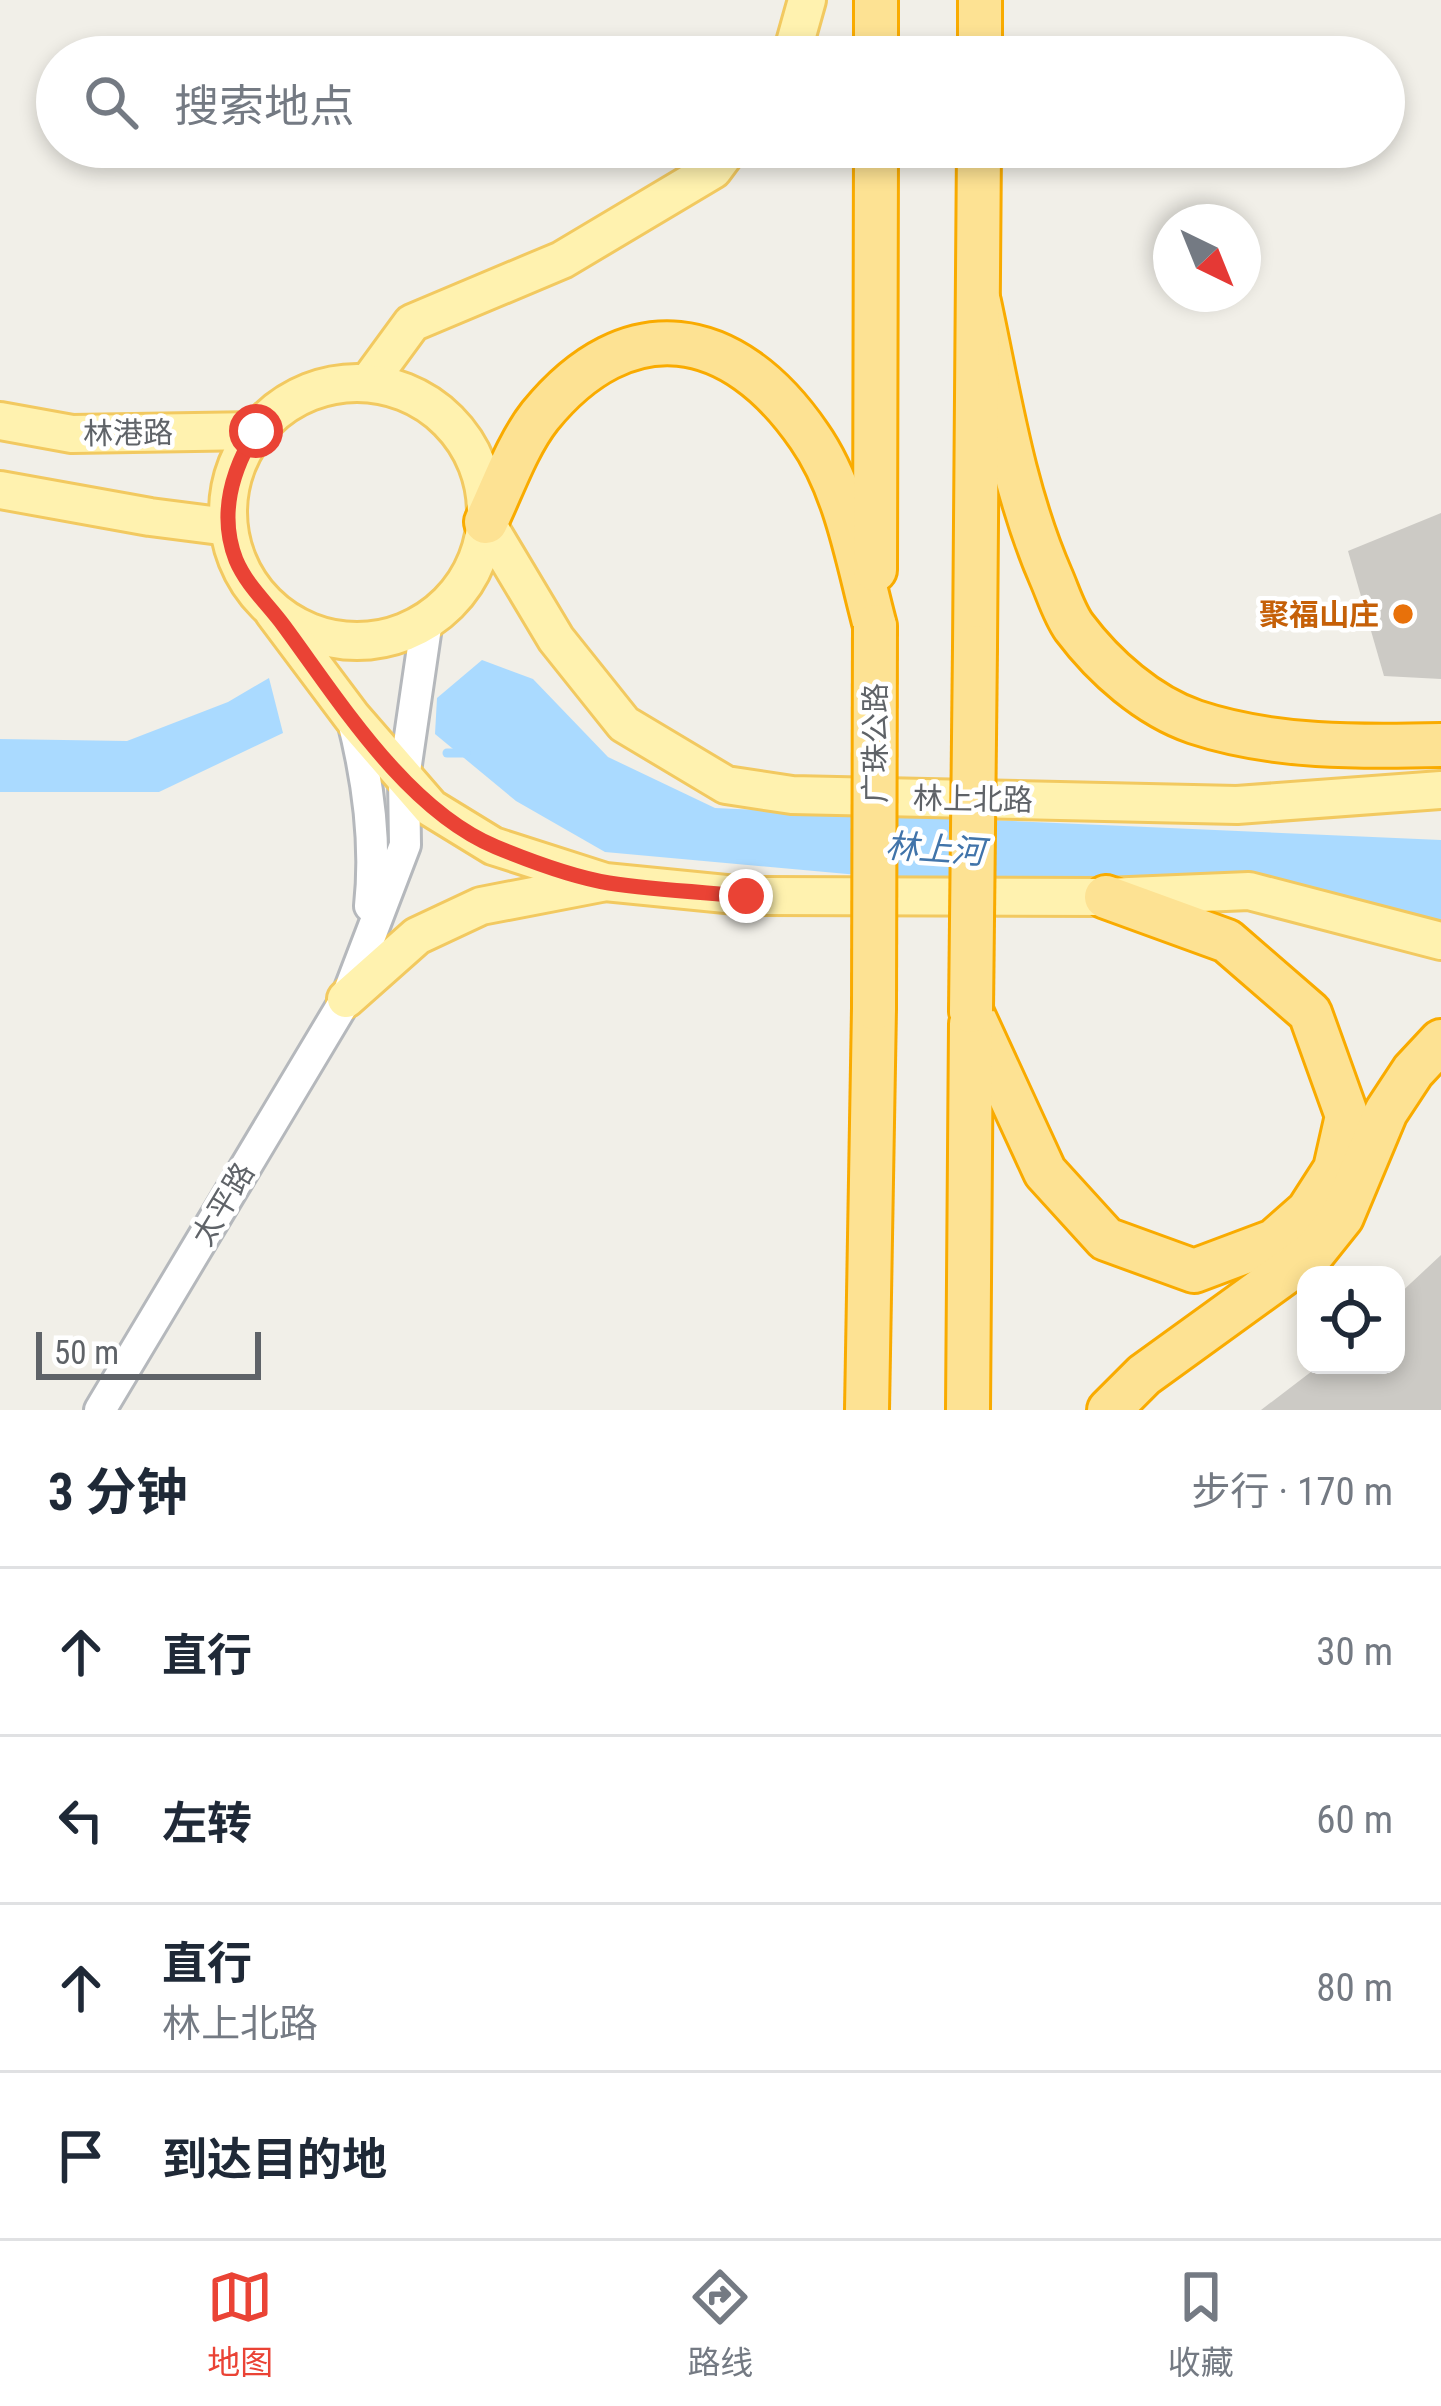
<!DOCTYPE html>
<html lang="zh">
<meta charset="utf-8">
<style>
:root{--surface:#fff;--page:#f2f2f3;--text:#1f2937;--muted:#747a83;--line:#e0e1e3;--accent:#ea4335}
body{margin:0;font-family:"Roboto Condensed","Noto Sans SC",sans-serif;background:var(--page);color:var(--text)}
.controls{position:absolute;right:36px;bottom:36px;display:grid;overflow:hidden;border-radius:24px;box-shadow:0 6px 18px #0003}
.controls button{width:108px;height:108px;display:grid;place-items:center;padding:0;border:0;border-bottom:3px solid var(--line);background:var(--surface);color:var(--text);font:60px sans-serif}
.compass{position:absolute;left:1153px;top:204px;width:108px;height:108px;border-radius:50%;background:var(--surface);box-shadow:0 6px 18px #0003;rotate:137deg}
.scale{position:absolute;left:36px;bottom:30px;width:225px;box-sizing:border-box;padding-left:12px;border:6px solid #5f6368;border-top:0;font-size:33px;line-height:42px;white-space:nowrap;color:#5f6368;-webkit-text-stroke:9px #fff;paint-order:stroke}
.stop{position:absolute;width:36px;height:36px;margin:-27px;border:9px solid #ea4335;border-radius:50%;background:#fff}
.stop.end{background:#ea4335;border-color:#fff;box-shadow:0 3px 12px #0008}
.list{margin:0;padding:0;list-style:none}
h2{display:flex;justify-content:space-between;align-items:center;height:156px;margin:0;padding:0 48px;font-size:51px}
h2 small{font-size:39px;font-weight:400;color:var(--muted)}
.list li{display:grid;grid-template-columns:78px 1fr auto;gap:36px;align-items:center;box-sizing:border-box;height:168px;padding:0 48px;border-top:3px solid var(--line)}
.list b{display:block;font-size:45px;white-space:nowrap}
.list p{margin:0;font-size:39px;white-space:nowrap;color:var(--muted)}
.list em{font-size:39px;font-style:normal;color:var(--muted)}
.icon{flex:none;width:66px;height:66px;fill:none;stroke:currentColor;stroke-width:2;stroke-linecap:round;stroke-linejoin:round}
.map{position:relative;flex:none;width:1441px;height:1410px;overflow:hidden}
.search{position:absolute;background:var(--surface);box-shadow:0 6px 18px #0003;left:36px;right:36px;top:36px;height:132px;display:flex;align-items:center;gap:30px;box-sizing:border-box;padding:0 42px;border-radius:66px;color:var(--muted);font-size:45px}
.sheet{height:828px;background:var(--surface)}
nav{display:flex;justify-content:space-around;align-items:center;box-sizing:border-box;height:168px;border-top:3px solid var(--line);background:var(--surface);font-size:33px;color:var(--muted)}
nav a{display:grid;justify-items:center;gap:6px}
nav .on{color:var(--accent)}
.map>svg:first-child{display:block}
</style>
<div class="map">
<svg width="1441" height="1410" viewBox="0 0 1441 1410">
<rect width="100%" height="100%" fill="#f1efe8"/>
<g fill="#aadaff">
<polygon points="482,660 533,679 608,757 715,808 1441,840 1441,928 605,852 516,801 435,734 437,698"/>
<polygon points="269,678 283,733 159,792 0,792 0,739 127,741 228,702"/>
</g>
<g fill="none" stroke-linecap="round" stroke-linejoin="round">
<polyline stroke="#aadaff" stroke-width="9" points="447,753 466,753"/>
</g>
<g fill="#cccac5">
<polygon points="1441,513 1441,679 1384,676 1348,551"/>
<polygon points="1441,1255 1441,1410 1261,1410 1320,1365 1396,1365 1396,1297"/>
</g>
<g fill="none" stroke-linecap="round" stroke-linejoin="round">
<g stroke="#b5b8bc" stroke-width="36">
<g id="minor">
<path d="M352,717c16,62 25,125 18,189"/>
<polyline points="100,1410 346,999 405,845 404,778 427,620"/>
</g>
</g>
<g stroke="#f2c960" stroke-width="42">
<g id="major">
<polyline points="791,57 807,0"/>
<polyline points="368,383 412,323 562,260 713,170 730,147"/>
<circle cx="357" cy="512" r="129"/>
<polyline points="0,421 72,434 256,431"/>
<polyline points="0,490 150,517 228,527"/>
<polyline points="486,522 556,639 624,724 726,785 792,795 1237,805 1441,790"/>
<polyline points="274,613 352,717 431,808 493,846 605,882 746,896 1106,897 1249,891 1441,941"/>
<polyline points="346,999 417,936 481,906 601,883"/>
</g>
</g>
<g stroke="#f9ab00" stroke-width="48">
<g id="highway">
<polyline points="876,0 876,57"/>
<polyline points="980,57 980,0"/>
<path d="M979,302c20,93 34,188 72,275 7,16 13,36 23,50 30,40 74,79 121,95 78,26 165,25 246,23"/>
<path d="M486,522c16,-33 31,-77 54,-106 88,-108 193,-91 269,20 38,54 49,127 66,190"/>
<polyline points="875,570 876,147"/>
<polyline points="975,647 979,147"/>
<polyline points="971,1011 1045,1172 1106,1239 1194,1271 1274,1241 1308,1211 1335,1169 1347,1116 1310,1013 1227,941 1106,897"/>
<polyline points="867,1410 874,1008"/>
<polyline points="968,1410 971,1024"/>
<polyline points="1109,1410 1144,1375 1314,1252 1342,1217 1386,1112 1413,1071 1441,1041"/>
</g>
</g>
<use href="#minor" stroke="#fff" stroke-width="30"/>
<use href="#major" stroke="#fff2af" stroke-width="36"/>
<use href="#highway" stroke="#fde293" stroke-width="42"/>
<g stroke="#f9ab00" stroke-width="48" stroke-linecap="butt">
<g id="highway-bridge">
<polyline points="874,1008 875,626"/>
<polyline points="971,1011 975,647"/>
</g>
</g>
<use href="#highway-bridge" stroke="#fde293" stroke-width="42"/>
</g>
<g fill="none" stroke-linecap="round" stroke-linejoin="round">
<path stroke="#ea4335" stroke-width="15" d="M256,431c-24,39 -38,83 -20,129 11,26 32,44 48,66 56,76 123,184 212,221 34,14 77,30 113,36 45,7 91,9 137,13"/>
</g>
<circle fill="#e8710a" stroke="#fff" stroke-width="4.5" cx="1403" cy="614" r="12"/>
<g text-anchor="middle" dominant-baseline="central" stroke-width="9" stroke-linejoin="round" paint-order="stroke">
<g font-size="30" fill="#5f6368" stroke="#fff">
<text transform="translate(128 433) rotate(-1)">林港路</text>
<text transform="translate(875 743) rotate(-90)">广珠公路</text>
<text transform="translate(973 799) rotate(1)">林上北路</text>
<text transform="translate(223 1204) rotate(-59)">太平路</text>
</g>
<g font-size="30" font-weight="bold" fill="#c56008" stroke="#fff" text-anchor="end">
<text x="1379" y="614">聚福山庄</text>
</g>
<g font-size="33" font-style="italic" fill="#4174aa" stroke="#fff">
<text transform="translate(935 849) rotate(4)">林上河</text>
</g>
</g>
</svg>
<div class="controls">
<button><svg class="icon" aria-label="locate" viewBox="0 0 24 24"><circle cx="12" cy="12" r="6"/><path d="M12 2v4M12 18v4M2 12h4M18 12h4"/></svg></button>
</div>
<svg class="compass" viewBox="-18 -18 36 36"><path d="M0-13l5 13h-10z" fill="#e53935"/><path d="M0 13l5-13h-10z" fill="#747a83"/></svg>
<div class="scale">50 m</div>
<div class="stop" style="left:256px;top:431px"></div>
<div class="stop end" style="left:746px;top:896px"></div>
<div class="search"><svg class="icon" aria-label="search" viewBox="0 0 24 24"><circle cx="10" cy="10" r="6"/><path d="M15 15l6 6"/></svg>搜索地点</div>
</div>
<section class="sheet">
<h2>3 分钟<small>步行 · 170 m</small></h2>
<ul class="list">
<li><svg class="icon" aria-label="ahead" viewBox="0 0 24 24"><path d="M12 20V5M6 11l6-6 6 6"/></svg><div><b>直行</b></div><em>30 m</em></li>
<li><svg class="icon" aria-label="left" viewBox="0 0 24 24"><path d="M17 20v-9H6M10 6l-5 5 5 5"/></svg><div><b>左转</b></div><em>60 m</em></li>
<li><svg class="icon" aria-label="ahead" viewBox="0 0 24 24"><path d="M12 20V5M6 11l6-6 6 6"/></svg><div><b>直行</b><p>林上北路</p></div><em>80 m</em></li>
<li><svg class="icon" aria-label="arrive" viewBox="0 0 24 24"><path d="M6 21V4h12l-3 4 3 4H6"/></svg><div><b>到达目的地</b></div></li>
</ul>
</section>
<nav>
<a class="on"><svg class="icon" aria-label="map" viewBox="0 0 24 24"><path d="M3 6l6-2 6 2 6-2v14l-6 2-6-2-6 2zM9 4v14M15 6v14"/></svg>地图</a>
<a><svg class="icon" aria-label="directions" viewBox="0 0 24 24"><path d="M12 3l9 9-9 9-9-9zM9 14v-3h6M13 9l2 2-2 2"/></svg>路线</a>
<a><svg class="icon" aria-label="saved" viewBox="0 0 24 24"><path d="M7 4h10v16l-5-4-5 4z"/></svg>收藏</a>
</nav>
